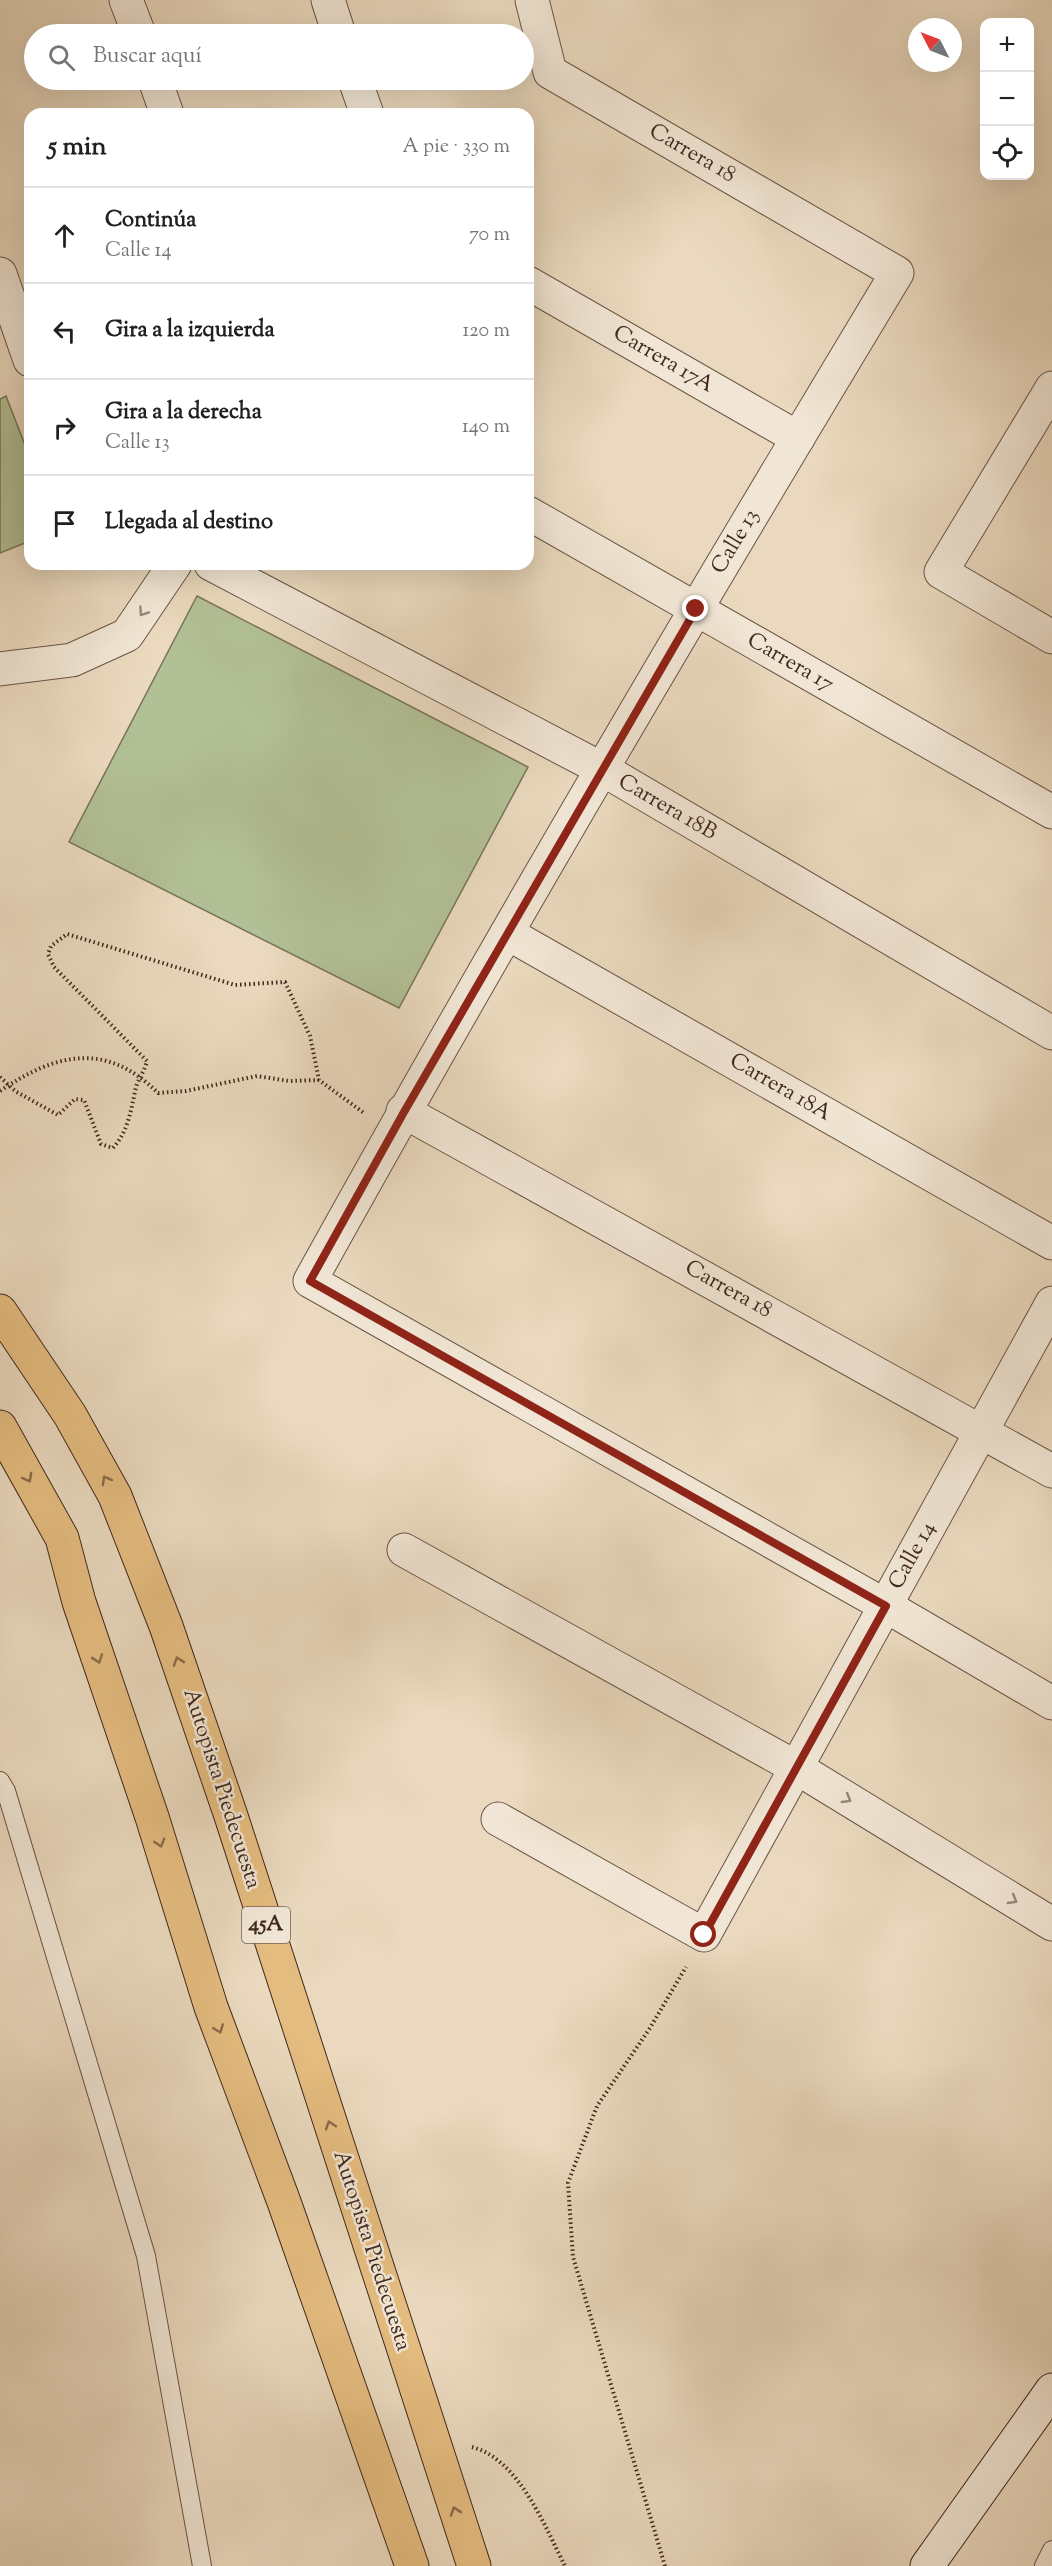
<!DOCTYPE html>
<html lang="es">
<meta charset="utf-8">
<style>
:root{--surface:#fff;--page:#f6f6f6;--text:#202124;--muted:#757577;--line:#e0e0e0}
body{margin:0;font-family:"Sorts Mill Goudy",serif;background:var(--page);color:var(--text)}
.controls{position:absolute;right:18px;top:18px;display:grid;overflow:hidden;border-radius:12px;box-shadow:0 6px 24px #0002}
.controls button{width:54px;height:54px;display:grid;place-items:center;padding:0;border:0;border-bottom:2px solid var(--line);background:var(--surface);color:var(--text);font:30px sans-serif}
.compass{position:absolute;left:908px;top:18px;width:54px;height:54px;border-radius:50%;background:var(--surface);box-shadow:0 6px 24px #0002;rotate:312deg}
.stop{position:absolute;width:18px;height:18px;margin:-14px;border:4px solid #8f2418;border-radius:50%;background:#fff}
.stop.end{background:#8f2418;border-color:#fff;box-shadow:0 2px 6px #0008}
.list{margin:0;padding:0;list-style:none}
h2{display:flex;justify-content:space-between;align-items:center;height:78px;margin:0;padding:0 24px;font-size:26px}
h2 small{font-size:20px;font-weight:400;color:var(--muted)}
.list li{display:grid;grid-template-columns:39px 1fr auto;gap:18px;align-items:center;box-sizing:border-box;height:96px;padding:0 24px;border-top:2px solid var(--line)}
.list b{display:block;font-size:22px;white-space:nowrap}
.list p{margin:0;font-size:20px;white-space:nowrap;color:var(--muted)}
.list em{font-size:20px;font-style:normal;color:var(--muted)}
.icon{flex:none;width:33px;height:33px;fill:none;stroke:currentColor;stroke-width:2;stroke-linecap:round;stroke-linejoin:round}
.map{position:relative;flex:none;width:1052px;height:2566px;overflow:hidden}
.search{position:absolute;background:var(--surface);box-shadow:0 6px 24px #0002;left:24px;top:24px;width:510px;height:66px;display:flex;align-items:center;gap:15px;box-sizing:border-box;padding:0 21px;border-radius:33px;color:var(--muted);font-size:22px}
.panel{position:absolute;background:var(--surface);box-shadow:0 6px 24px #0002;left:24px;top:108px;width:510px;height:462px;border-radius:18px}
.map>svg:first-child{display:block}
</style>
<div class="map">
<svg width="1052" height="2566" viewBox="0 0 1052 2566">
<rect width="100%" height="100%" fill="#ead9be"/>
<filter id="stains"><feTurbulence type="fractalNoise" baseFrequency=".00333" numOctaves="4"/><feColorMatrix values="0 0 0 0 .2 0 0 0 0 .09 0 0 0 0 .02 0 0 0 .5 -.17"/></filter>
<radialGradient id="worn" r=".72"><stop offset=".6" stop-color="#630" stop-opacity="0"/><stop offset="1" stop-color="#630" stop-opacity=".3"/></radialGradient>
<g fill="#b2c095" stroke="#7a745a" stroke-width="1.5">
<polygon points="6,396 30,458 30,541 0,553 0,399"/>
<polygon points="197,596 528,767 399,1008 69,842"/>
</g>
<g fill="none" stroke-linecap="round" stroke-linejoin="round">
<g stroke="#6b5446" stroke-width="20">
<g id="lane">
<polyline points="0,1781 6,1791 146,2256 202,2566"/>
<polyline points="1044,2566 1052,2550"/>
</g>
</g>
<g stroke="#6b5446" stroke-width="35">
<g id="street">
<polyline points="126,0 139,34"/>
<polyline points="328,0 339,34"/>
<path d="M532,0l18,72 347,201c-201,333 -399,668 -587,1008l576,325 166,97"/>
<polyline points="155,80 167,114"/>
<polyline points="355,80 367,114"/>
<polyline points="0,274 30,360"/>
<polyline points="528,283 798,438"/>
<polyline points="1052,388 941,572 1052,637"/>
<polyline points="528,513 1052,812"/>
<polyline points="211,564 602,769 1052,1033"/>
<polyline points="0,669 72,660 127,635 175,564"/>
<polyline points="507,933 1052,1243"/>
<polyline points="403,1111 1052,1471"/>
<polyline points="404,1550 797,1768 1052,1924"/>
<polyline points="498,1819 704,1935 1052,1303"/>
</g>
</g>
<g stroke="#41281e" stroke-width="35">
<polyline id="secondary" points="927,2566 1052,2390"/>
</g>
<g stroke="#41281e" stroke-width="35">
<g id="highway">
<polyline points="0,1311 70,1415 115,1496 166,1626 231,1816 474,2566"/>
<polyline points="0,1427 62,1538 79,1602 152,1817 211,2007 284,2202 412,2566"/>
</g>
</g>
<g stroke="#41281e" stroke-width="4" stroke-dasharray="1.5 3" stroke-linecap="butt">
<path d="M0,1077l15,14 43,24 17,-16 9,1 17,44 12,4c16,-18 18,-39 23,-61 3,-9 9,-17 11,-26l-93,-94 -6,-13 3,-8 16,-12 168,51 50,-3 25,54 9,44 45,33"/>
<path d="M0,1091c56,-38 106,-50 158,2l28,-2 71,-15 32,5 30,-1"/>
<path d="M472,2447c47,12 73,80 93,119"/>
<polyline points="665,2566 573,2257 568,2183 597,2106 650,2028 686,1967"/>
</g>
<use href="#lane" stroke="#f1e6d5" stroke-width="18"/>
<use href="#street" stroke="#f1e6d5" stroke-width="33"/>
<use href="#secondary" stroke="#f1e6d5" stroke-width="33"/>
<use href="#highway" stroke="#e5bc7f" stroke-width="33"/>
</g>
<defs><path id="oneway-chevron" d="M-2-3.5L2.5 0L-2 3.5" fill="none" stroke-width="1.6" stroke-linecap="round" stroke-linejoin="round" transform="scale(1.5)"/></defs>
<g stroke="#99877a">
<use href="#oneway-chevron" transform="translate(143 612) rotate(124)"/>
<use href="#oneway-chevron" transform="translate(847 1799) rotate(31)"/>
<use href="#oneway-chevron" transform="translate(1013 1900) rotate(31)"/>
</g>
<g stroke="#8b6b4a">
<use href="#oneway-chevron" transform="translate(28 1478) rotate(61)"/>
<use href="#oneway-chevron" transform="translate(106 1480) rotate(-119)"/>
<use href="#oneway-chevron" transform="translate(98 1659) rotate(71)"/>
<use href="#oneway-chevron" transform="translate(178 1661) rotate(-109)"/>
<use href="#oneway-chevron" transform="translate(160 1843) rotate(73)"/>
<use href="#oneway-chevron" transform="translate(219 2029) rotate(69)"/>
<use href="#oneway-chevron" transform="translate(330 2125) rotate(-108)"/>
<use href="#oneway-chevron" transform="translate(455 2511) rotate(-109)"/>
</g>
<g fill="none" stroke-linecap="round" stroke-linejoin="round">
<polyline stroke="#8f2418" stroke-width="8" points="696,609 404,1112 310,1281 886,1606 704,1935"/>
</g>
<g text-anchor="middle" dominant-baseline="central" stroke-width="5" stroke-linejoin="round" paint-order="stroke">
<rect fill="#f1e6d5" stroke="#766155" stroke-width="1.5" x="242" y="1907" width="48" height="36" rx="4.5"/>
<g font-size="21" font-weight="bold" fill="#41281e">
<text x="266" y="1925">45A</text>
</g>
<g font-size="22" fill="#41281e" stroke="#f1e6d5">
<text transform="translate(692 154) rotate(30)">Carrera 18</text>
<text transform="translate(663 360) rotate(30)">Carrera 17A</text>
<text transform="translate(736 542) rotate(-59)">Calle 13</text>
<text transform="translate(790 663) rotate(30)">Carrera 17</text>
<text transform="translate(667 808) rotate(30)">Carrera 18B</text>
<text transform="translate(780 1088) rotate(30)">Carrera 18A</text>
<text transform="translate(728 1290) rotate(29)">Carrera 18</text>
<text transform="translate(913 1556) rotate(-61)">Calle 14</text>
<text transform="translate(221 1789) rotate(72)">Autopista Piedecuesta</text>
<text transform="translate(371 2251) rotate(72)">Autopista Piedecuesta</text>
</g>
</g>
<rect width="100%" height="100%" filter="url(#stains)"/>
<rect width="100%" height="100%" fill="url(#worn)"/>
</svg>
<div class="controls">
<button>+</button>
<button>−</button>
<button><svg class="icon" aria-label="locate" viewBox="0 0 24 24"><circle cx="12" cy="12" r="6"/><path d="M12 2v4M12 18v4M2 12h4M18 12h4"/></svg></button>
</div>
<svg class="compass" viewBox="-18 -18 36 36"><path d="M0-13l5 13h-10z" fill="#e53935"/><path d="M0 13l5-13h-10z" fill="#757577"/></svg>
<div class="stop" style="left:704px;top:1935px"></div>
<div class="stop end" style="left:696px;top:609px"></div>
<div class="search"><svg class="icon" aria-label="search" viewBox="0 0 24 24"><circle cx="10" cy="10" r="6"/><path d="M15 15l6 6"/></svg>Buscar aquí</div>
<section class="panel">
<h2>5 min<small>A pie · 330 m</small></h2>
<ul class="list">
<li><svg class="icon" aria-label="ahead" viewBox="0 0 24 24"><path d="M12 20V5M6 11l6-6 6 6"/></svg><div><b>Continúa</b><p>Calle 14</p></div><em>70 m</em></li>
<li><svg class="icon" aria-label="left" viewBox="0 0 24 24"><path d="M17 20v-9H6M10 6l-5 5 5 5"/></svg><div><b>Gira a la izquierda</b></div><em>120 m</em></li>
<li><svg class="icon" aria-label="right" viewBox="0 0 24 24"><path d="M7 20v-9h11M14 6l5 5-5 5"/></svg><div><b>Gira a la derecha</b><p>Calle 13</p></div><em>140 m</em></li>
<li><svg class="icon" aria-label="arrive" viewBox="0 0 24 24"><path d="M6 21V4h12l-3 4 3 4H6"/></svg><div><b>Llegada al destino</b></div></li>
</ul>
</section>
</div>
